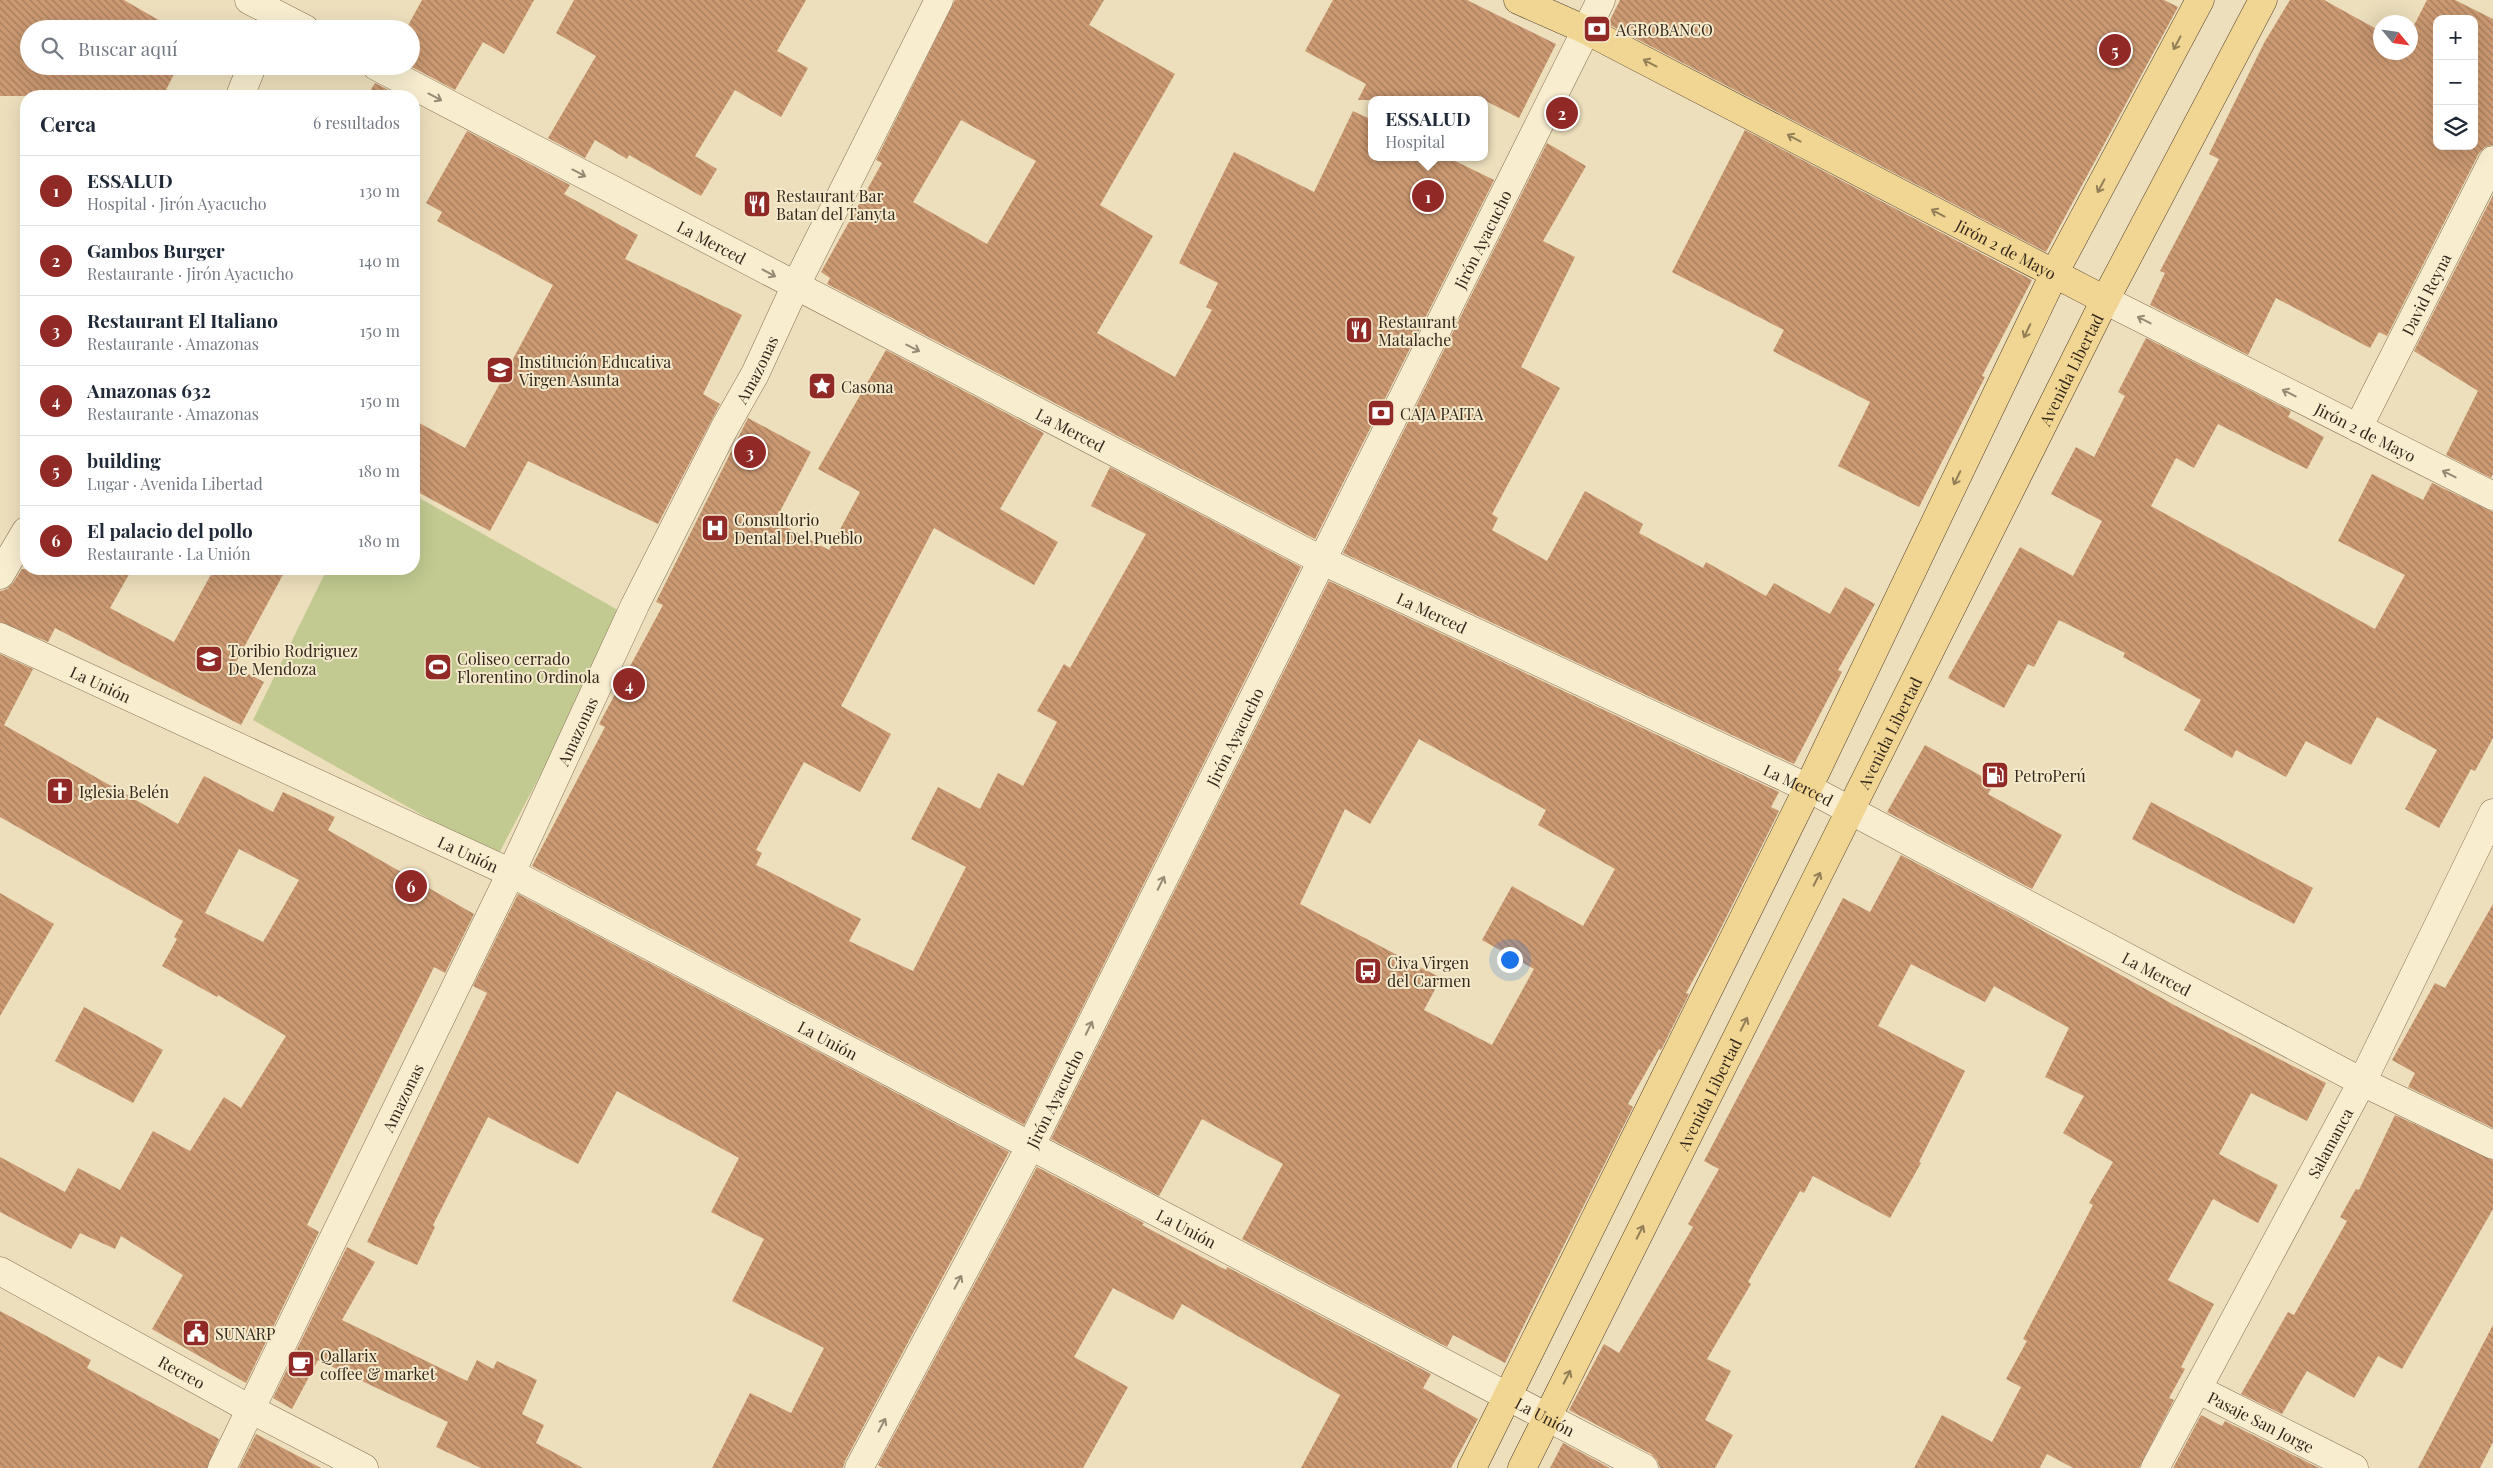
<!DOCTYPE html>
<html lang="es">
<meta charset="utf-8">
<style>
:root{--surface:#fff;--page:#f6f6f7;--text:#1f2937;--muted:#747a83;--line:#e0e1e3;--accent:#912927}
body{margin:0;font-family:"Playfair Display",serif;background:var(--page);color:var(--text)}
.controls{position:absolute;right:15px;top:15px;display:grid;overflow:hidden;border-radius:10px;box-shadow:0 5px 20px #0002}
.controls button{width:45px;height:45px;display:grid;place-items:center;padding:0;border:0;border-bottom:1px solid var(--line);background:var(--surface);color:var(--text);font:25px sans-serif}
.compass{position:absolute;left:2373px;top:15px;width:45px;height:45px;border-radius:50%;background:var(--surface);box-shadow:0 5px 20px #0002;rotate:119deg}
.you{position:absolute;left:1509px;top:959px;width:18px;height:18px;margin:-12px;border:4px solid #fff;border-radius:50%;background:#1a73e8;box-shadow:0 0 0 8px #1a73e833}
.badge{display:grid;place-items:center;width:32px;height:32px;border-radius:50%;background:var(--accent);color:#fff;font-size:16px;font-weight:700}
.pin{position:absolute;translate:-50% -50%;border:2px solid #fff;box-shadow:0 1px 5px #0006}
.popup{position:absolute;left:1368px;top:96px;width:120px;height:65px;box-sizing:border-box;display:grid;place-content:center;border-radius:10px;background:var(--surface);filter:drop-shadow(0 1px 4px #0005);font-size:16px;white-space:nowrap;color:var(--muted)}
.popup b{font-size:19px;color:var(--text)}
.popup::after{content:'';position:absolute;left:50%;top:100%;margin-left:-10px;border:10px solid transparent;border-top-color:var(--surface)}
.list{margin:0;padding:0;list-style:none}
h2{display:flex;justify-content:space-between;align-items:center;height:65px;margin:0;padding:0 20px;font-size:21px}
h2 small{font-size:16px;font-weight:400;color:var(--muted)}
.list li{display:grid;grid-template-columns:32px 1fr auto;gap:15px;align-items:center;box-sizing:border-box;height:70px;padding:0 20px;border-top:1px solid var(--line)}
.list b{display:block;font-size:19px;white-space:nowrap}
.list p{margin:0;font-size:16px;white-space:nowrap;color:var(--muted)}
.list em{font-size:16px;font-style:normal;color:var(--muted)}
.icon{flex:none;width:28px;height:28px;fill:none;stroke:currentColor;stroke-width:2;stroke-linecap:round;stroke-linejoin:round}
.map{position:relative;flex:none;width:2493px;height:1468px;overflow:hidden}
.search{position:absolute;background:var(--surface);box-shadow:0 5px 20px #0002;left:20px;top:20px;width:400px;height:55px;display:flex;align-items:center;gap:12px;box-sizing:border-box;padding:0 18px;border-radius:28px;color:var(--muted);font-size:19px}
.panel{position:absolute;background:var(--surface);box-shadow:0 5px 20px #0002;left:20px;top:90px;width:400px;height:485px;border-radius:20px}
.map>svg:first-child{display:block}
</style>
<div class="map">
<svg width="2493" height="1468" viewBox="0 0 2493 1468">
<defs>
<pattern id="building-back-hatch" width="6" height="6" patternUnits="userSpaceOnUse" patternTransform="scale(1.25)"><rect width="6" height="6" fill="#cb9972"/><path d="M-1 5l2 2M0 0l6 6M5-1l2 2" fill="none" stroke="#a57d5d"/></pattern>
</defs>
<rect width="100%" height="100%" fill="#eddfbc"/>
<polygon fill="#c2ca91" points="414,495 625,614 497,857 253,720 327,569 414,569"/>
<g fill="url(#building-back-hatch)" fill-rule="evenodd">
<polygon points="0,0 124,0 174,29 29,29 29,66 178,66 163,96 0,96"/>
<polygon points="422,0 534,0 504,54 483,42 455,90 410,66 411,29 406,29"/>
<polygon points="574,0 806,0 777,51 808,68 781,117 735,90 695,156 717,169 701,196 629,155 627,159 595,140 585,158 548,138 596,56 556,33"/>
<path d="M955,0h149l-15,25 86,49 -75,131 53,31 -56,97 78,44 37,-67 -6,-3 12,-24 -39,-20 55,-111 80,40 39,-81 19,9v37h75l47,23 -179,359 -488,-255 3,-6 -9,-6 61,-109 -6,-3zM961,120l75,41 -49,83 -74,-42z"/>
<polygon points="1333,0 1467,0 1556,44 1519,118 1484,100 1358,100 1366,84 1305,51"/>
<polygon points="1620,0 2164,0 2178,7 2046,252 1608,24"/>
<path d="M2290,0h34l56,31v21h30v-19l17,-33h28l38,19v126l-8,2 -6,6 -92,183 -8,-4 -9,16 -94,-50 -28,57 -98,-50 15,-32 -5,-2 59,-112 -10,-5 55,-111zM2437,19h37v127h-37z"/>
<polygon points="375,83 400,96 367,96"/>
<polygon points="1745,130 2032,280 1982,376 1985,377 1919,507 1838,466 1870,402 1773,351 1784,330 1672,272"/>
<polygon points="467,131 570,185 564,194 638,235 625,259 742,315 703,394 720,404 658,524 528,461 490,531 414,490 414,420 465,448 553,285 437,221 442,212 426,203"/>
<polygon points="1547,143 1586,166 1543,241 1575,257 1521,367 1560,388 1492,514 1498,518 1492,530 1547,561 1585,491 1643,524 1639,533 1703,568 1706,562 1766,596 1774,583 1830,614 1845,587 1875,604 1838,670 1842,672 1794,764 1343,553"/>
<polygon points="2493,195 2493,474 2491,478 2446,455 2478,391 2414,351"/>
<polygon points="2146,338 2291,411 2288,417 2324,437 2307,469 2218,424 2194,468 2176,458 2151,506 2375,629 2405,575 2338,541 2372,474 2423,500 2432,483 2493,512 2493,738 2475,771 2471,769 2439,828 2405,809 2437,750 2377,717 2351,765 2306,741 2286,777 2236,750 2232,758 2184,730 2201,700 2123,657 2125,653 2059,620 2034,667 2028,664 2004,708 1948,678 2020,547 2073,576 2102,521 2051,494 2076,447 2094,457 2125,396 2118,392"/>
<polygon points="886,350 1044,433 1000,509 1058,542 1034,585 934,528 841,706 891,734 860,792 804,762 756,850 762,853 756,865 861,919 849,941 913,971 966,867 911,839 938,787 980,809 998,773 1023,786 1057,722 1037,711 1064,664 1070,668 1146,534 1091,506 1110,467 1301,567 1024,1125 532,866 605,727 599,724 663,605 656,602 748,418 811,452 775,521 829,550 860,492 818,469"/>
<polygon points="22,569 132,569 110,608 174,642 214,569 286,569 234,666 264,682 241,725 55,628 48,642 0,622 0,591 7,589 13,583"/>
<path d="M1329,581l450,211 -8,15 8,4 -65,131 -28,51 3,1 -28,56 -2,-1 -31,55 5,3 -128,256 -52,-28 -6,12 -205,-108 41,-75 -81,-45 -43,77 -108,-57zM1419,739l127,71 -8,15 77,44 -32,57 -71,-40 -30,54 52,29 -42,76 -68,-35 17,-32 -141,-74 45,-95 25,15z"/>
<path d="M0,654l33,15 -29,56 174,99 26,-48 69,36 10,-20 52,25 -7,13 146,84 -29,59 -11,-6 -127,258 12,7 -73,151 -94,-54 31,-54 -62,-39 -6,13 -35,-16 -9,16 -71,-37v-55l65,35 13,-24 42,22 33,-59 37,20 34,-54 17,11 45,-72 -68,-41 -1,2 -55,-31 15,-27 -3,-2 9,-16 -183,-104zM239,849l60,31 -36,62 -58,-29z"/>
<polygon points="1925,745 1994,783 1988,794 2062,835 2032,889 1887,812"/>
<polygon points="2151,802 2313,888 2294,924 2132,839"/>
<polygon points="1901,855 2018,917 2174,1005 2326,1083 2307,1121 2251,1093 2219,1154 2278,1185 2258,1223 2213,1199 2168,1280 2214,1304 2181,1367 2185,1369 2169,1398 2174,1400 2139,1468 2073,1468 2047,1454 2040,1467 2041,1468 1914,1468 1942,1415 1992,1442 2021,1387 2006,1379 2027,1341 2023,1339 2093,1205 2089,1203 2113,1162 2063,1133 2084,1096 2045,1077 2069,1028 1994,986 1985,1002 1911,964 1878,1026 1965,1071 1919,1162 1921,1163 1890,1218 1813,1176 1804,1193 1800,1191 1748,1282 1751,1284 1707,1359 1731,1371 1705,1420 1733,1435 1715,1468 1660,1468 1657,1460 1651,1454 1569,1410 1604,1344 1619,1353 1693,1227 1688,1224 1719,1169 1704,1161 1843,898 1870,912"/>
<polygon points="0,893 54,924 0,1016"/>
<polygon points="518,894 1009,1152 845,1461 843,1468 712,1468 750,1393 791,1413 824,1348 732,1301 764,1239 711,1212 739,1158 617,1091 578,1164 488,1117 433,1225 435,1227 417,1265 367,1242 487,993 473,986"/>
<polygon points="2493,904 2493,1128 2408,1087 2415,1073 2392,1060 2435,983 2445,988"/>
<polygon points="84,1007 163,1050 133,1103 55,1061"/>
<polygon points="2395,1115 2493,1160 2493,1209 2402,1369 2378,1356 2354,1398 2307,1371 2282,1414 2241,1394 2288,1312 2294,1315 2347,1221 2340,1217 2356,1189 2359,1190"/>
<polygon points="1037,1167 1144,1223 1142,1225 1226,1270 1227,1267 1431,1374 1423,1388 1478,1419 1451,1468 1301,1468 1340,1395 1182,1304 1173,1320 1113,1288 1074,1357 1128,1387 1083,1468 883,1468 878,1465"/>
<polygon points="347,1247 375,1262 342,1320 467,1381 477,1360 493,1369 497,1361 537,1380 522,1414 544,1425 536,1443 583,1468 481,1468 436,1447 448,1422 318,1360 292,1409 273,1398"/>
<polygon points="0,1311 91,1360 87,1368 219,1439 207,1468 0,1468"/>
<polygon points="2493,1325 2493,1442 2480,1468 2418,1468"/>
<polygon points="2201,1415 2222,1426 2225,1421 2319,1468 2173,1468"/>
<polygon points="256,1434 321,1468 239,1468"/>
<polygon points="1563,1443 1610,1468 1550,1468"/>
</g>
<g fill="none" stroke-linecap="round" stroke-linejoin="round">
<g stroke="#846f56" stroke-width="29">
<g id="minor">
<polyline points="249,0 305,29"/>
<path id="s1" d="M376,66l945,494 487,228 554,294 131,63"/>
<polyline points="240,96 252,66"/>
<path id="s2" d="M2105,300l388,196"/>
<path id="s3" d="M2358,428l135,-268"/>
<polyline points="0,575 26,531"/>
<path id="s4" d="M0,637l511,236 1133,595"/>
<path id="s5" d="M0,1271l252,139 112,58"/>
<path id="s6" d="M2197,1389l157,79"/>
<path id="s7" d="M222,1468l289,-595 124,-268 90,-178 30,-53 40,-87 144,-287"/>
<path id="s8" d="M859,1468l172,-323 570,-1145"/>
<path id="s9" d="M2155,1468l207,-386 131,-269"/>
</g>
</g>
<g stroke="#513e2b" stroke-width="29">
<g id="major">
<path id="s10" d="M1518,0l68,30 519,270"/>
<polyline points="1472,1468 1808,788 2058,266 2200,0"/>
<path id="s11" d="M1522,1468l583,-1168 158,-300"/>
</g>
</g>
<use href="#minor" stroke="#f8edcf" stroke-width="28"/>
<use href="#major" stroke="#f1d693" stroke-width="28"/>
</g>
<defs><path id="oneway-shaft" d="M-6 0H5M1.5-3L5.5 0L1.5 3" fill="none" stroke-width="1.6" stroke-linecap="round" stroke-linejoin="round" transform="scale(1.25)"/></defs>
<g stroke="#927e57">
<use href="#oneway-shaft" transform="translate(2177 43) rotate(118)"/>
<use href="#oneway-shaft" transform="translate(1650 63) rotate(-152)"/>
<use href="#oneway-shaft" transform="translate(1794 138) rotate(-152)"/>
<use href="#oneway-shaft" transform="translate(2101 186) rotate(118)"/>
<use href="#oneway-shaft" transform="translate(1938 213) rotate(-152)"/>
<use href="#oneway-shaft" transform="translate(2027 331) rotate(116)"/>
<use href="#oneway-shaft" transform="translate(1957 478) rotate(116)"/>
<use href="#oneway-shaft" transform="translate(1817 879) rotate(-63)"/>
<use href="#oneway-shaft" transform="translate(1744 1024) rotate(-63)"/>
<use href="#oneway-shaft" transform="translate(1640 1232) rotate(-63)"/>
<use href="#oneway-shaft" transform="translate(1567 1377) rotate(-63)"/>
</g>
<g stroke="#968a75">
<use href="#oneway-shaft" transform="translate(435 97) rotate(28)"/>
<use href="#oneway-shaft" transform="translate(579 173) rotate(28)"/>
<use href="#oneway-shaft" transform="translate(769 273) rotate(28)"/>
<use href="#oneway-shaft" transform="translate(2144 320) rotate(-153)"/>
<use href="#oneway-shaft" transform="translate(913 348) rotate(27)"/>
<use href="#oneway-shaft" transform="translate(2289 393) rotate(-153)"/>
<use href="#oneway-shaft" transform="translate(2449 474) rotate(-153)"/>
<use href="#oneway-shaft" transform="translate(1161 883) rotate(-64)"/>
<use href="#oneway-shaft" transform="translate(1089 1028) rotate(-64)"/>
<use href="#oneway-shaft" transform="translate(958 1282) rotate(-62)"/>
<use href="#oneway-shaft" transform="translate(882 1425) rotate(-62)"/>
</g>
<defs>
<g id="bank-square" transform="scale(1.4375)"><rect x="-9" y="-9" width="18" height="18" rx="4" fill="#912927" stroke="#f4e9cb"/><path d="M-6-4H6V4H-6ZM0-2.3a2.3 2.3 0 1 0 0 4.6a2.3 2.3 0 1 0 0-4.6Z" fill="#fff"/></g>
<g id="restaurant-square" transform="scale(1.4375)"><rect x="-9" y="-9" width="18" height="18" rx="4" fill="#912927" stroke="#f4e9cb"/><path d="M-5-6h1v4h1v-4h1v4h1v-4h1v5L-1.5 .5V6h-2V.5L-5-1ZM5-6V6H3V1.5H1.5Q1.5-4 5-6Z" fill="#fff"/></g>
<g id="school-square" transform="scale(1.4375)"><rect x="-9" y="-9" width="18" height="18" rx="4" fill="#912927" stroke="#f4e9cb"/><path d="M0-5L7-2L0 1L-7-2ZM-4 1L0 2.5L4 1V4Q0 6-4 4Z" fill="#fff"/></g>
<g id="sight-square" transform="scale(1.4375)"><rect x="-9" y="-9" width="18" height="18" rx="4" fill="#912927" stroke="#f4e9cb"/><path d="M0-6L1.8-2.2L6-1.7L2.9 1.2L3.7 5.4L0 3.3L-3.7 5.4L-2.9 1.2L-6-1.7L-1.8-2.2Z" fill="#fff"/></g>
<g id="hospital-square" transform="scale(1.4375)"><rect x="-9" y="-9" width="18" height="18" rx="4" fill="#912927" stroke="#f4e9cb"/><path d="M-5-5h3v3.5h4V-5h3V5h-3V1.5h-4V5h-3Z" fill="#fff"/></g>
<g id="university-square" transform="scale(1.4375)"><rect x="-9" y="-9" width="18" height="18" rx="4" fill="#912927" stroke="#f4e9cb"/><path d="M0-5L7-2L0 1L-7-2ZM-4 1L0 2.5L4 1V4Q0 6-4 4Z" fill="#fff"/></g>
<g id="stadium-square" transform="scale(1.4375)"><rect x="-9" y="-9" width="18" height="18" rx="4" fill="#912927" stroke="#f4e9cb"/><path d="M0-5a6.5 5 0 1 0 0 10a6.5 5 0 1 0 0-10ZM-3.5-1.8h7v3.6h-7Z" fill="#fff"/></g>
<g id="fuel-square" transform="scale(1.4375)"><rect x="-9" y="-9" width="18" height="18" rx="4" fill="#912927" stroke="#f4e9cb"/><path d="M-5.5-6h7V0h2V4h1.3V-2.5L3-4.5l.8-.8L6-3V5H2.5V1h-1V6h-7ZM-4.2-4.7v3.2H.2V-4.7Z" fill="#fff"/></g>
<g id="church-square" transform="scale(1.4375)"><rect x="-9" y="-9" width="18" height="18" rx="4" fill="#912927" stroke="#f4e9cb"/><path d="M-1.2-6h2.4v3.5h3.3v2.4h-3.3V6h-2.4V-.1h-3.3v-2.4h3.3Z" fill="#fff"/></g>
<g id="bus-square" transform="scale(1.4375)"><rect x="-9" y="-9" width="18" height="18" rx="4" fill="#912927" stroke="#f4e9cb"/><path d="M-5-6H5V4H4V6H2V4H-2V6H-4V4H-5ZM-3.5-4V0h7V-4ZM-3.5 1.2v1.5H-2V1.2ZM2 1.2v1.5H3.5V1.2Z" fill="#fff"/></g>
<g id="civic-square" transform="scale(1.4375)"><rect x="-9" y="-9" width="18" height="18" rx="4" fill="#912927" stroke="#f4e9cb"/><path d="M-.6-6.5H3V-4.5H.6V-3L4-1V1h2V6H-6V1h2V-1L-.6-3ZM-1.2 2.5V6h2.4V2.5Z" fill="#fff"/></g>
<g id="cafe-square" transform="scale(1.4375)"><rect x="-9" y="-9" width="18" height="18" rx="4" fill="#912927" stroke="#f4e9cb"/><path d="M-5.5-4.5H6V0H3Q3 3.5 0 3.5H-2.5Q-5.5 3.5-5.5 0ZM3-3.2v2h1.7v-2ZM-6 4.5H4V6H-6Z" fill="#fff"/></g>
</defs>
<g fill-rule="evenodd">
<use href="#bank-square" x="1597" y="29"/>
<use href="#restaurant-square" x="757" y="204"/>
<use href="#restaurant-square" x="1359" y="330"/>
<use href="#school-square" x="500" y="370"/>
<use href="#sight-square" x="822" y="386"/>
<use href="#bank-square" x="1381" y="413"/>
<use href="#hospital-square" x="715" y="528"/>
<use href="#university-square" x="209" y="659"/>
<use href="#stadium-square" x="438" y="667"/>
<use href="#fuel-square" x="1995" y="775"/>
<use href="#church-square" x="60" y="791"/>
<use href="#bus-square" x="1368" y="971"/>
<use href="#civic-square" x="196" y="1333"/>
<use href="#cafe-square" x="301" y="1364"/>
</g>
<g text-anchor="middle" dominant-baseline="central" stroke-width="4" stroke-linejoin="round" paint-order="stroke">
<g font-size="16" fill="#33271b" stroke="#f4e9cb" text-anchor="start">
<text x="1616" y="29">AGROBANCO</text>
<text x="776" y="195">Restaurant Bar<tspan x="776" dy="18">Batan del Tanyta</tspan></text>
<text x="1378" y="321">Restaurant<tspan x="1378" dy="18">Matalache</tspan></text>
<text x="519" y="361">Institución Educativa<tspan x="519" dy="18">Virgen Asunta</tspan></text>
<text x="841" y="386">Casona</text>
<text x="1400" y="413">CAJA PAITA</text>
<text x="734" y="519">Consultorio<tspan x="734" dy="18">Dental Del Pueblo</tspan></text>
<text x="228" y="650">Toribio Rodriguez<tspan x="228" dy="18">De Mendoza</tspan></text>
<text x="457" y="658">Coliseo cerrado<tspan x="457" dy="18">Florentino Ordinola</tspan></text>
<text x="2014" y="775">PetroPerú</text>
<text x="79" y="791">Iglesia Belén</text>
<text x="1387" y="962">Civa Virgen<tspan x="1387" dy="18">del Carmen</tspan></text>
<text x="215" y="1333">SUNARP</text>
<text x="320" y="1355">Qallarix<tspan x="320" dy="18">coffee &amp; market</tspan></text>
</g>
<g font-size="16" fill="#33271b" stroke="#f4e9cb">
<text stroke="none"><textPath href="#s8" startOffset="1378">Jirón Ayacucho</textPath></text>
<text stroke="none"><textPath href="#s1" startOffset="379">La Merced</textPath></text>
<text stroke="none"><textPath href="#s10" startOffset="548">Jirón 2 de Mayo</textPath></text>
<text stroke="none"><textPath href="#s3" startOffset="150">David Reyna</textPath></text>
<text stroke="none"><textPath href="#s7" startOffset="1222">Amazonas</textPath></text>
<text stroke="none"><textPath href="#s11" startOffset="1228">Avenida Libertad</textPath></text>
<text stroke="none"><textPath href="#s1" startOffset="784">La Merced</textPath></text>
<text stroke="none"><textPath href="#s2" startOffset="292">Jirón 2 de Mayo</textPath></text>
<text stroke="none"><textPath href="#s1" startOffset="1189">La Merced</textPath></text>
<text stroke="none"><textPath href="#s4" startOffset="111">La Unión</textPath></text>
<text stroke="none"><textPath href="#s7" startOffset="818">Amazonas</textPath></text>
<text stroke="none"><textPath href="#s11" startOffset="822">Avenida Libertad</textPath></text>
<text stroke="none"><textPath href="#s8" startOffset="822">Jirón Ayacucho</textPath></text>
<text stroke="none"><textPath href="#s1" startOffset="1594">La Merced</textPath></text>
<text stroke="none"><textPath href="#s4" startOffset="516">La Unión</textPath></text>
<text stroke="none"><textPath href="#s1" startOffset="1999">La Merced</textPath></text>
<text stroke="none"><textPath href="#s4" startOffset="921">La Unión</textPath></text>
<text stroke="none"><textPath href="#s11" startOffset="418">Avenida Libertad</textPath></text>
<text stroke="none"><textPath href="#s7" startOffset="412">Amazonas</textPath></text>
<text stroke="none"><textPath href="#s8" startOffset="418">Jirón Ayacucho</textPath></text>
<text stroke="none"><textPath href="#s9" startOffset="369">Salamanca</textPath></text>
<text stroke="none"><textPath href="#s4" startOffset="1326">La Unión</textPath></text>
<text stroke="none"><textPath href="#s5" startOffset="208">Recreo</textPath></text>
<text stroke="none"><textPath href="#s4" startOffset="1731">La Unión</textPath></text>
<text stroke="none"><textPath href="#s6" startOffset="72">Pasaje San Jorge</textPath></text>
</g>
</g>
</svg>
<div class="controls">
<button>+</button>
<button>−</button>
<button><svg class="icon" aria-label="layers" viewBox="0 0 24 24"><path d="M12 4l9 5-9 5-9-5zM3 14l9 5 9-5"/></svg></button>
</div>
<svg class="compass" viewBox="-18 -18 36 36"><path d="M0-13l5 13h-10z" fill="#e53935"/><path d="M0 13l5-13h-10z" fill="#747a83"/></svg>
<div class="you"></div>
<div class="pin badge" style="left:1428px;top:196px">1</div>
<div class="popup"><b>ESSALUD</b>Hospital</div>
<div class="pin badge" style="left:1562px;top:113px">2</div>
<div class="pin badge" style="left:750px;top:452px">3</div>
<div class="pin badge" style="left:629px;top:684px">4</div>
<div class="pin badge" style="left:2115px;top:50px">5</div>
<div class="pin badge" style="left:411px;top:886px">6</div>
<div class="search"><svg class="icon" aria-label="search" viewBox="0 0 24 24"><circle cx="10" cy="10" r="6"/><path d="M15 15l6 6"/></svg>Buscar aquí</div>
<section class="panel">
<h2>Cerca<small>6 resultados</small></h2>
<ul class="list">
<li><span class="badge">1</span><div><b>ESSALUD</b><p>Hospital · Jirón Ayacucho</p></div><em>130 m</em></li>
<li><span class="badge">2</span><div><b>Gambos Burger</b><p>Restaurante · Jirón Ayacucho</p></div><em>140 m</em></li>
<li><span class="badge">3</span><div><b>Restaurant El Italiano</b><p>Restaurante · Amazonas</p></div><em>150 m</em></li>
<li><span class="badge">4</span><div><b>Amazonas 632</b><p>Restaurante · Amazonas</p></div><em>150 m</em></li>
<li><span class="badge">5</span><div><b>building</b><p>Lugar · Avenida Libertad</p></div><em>180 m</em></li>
<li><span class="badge">6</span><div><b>El palacio del pollo</b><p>Restaurante · La Unión</p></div><em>180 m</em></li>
</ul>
</section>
</div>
